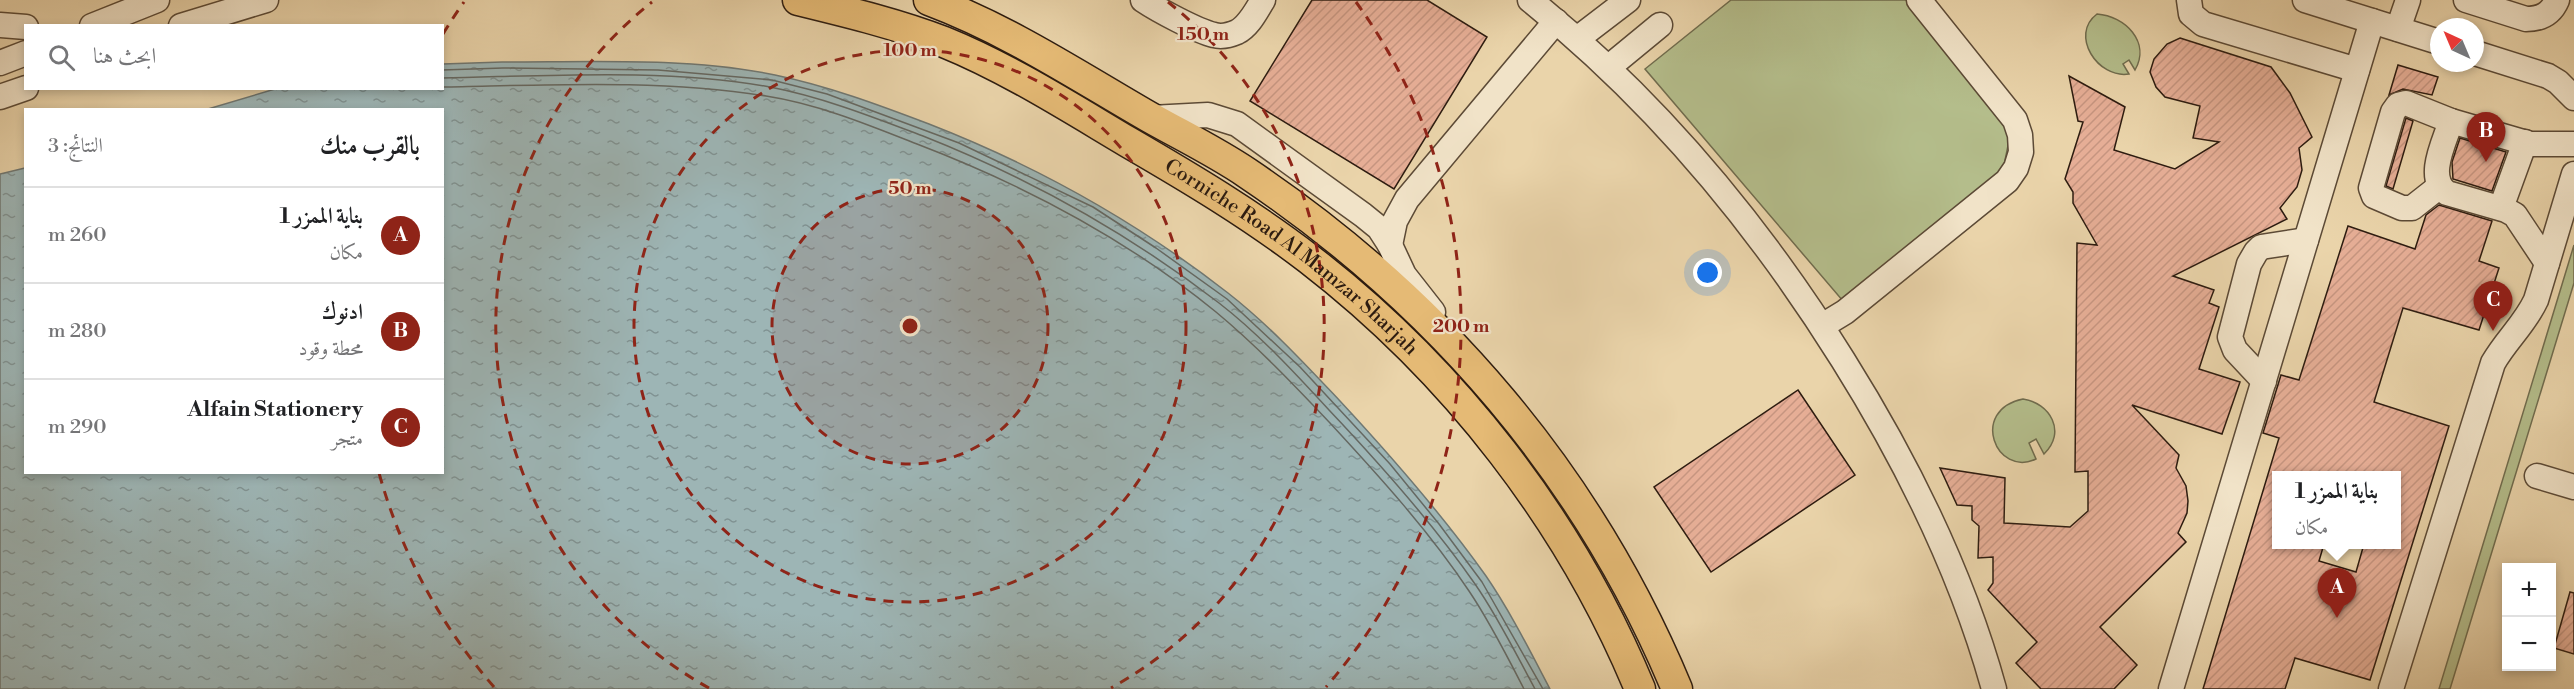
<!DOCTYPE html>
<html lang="ar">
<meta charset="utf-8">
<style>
:root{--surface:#fff;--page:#f2f2f2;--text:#202124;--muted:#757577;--line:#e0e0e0;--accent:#8f2418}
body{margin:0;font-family:"Libre Bodoni",Amiri,serif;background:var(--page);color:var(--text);direction:rtl}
.controls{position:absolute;right:18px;bottom:18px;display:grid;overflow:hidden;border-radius:0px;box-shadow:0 3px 9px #0003}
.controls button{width:54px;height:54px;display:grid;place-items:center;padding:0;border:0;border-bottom:2px solid var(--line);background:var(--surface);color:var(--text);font:30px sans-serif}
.compass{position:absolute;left:2430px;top:18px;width:54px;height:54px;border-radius:50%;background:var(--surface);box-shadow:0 3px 9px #0003;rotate:316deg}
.you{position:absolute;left:1708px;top:273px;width:21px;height:21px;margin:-15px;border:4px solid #fff;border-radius:50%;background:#1a73e8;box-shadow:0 0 0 9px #1a73e833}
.badge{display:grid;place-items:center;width:39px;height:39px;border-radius:50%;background:var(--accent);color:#fff;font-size:20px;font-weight:700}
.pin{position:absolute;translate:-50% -50px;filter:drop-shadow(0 2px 3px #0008)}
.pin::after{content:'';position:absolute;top:32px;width:21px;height:18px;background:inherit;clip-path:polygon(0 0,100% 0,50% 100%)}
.popup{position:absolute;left:2272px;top:471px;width:129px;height:78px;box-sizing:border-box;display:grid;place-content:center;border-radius:0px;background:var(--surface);filter:drop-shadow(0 2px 4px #0005);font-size:20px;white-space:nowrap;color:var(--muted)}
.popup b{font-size:22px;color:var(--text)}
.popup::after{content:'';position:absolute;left:50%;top:100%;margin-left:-12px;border:12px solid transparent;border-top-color:var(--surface)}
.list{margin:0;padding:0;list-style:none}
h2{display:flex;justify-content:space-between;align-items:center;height:78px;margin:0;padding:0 24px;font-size:26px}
h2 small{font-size:20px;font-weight:400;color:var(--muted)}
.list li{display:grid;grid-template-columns:39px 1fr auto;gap:18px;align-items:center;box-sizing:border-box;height:96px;padding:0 24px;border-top:2px solid var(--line)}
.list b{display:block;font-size:22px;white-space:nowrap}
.list p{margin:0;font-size:20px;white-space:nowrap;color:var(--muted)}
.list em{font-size:20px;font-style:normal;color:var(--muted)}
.icon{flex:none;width:33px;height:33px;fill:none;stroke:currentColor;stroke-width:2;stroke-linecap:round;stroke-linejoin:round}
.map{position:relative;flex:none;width:2574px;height:689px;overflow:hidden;direction:ltr}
.search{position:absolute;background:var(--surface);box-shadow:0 3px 9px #0003;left:24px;top:24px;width:420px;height:66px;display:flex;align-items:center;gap:15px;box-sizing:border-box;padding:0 21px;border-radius:0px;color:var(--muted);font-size:22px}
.panel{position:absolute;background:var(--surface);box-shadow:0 3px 9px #0003;left:24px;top:108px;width:420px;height:366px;border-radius:0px;direction:rtl}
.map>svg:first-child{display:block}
</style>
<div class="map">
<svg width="2574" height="689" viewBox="0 0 2574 689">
<defs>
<pattern id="water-ripples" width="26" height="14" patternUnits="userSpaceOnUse" patternTransform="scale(1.5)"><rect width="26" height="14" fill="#9db5b5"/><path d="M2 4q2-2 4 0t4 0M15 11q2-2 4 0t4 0" fill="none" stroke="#809292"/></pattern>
<pattern id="building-hatch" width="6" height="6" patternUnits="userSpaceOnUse" patternTransform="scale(1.5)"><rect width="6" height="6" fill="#e6ae96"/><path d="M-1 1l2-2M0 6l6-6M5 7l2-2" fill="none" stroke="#c69580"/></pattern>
</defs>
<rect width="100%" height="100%" fill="#ead4aa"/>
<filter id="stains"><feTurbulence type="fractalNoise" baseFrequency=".00333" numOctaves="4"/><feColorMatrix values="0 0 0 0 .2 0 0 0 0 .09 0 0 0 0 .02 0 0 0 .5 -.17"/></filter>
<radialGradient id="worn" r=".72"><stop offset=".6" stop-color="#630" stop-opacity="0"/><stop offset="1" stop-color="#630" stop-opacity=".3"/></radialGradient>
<g fill="#b4bd8b" stroke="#706c4e" stroke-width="1.5">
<polygon points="1731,0 1906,0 2011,131 2002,175 1843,301 1645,69"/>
<path d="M2097,14c28,2 54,28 38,56l-6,-10 -6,4 6,10c-31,5 -60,-39 -32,-60z"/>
<polygon points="2574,245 2574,283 2450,689 2439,689"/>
<path d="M2023,399c27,4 44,33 21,55l-8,-15 -7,4 7,16c-40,19 -67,-49 -13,-60z"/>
</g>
<path fill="url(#water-ripples)" stroke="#707873" stroke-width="1.5" d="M502,62c87,0 188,-5 273,13 53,11 104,30 154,49 108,42 208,98 299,169 41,32 77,71 112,108 52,56 102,113 146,175 24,35 44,75 64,113h-1550v-515l25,-6 1,304h416v-362l-234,-1 67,-20 167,-1 1,-24z"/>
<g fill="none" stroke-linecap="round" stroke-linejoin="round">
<g stroke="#656862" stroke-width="1.5">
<polyline points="442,70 503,68 658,70 772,80 827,94 959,143 1093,207 1156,248 1227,299 1300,367 1390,464 1439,524 1482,582 1543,689"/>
<path d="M442,78c105,-2 225,-10 328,9 52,10 103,30 153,49 106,42 205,97 296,167 40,31 76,70 110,107 52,55 103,112 146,174 23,33 41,70 60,105"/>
<path d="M442,87c108,-2 218,-8 324,9 52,8 103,29 151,48 107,41 211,96 299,168 41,34 78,73 114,111 49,53 99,108 139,168 21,31 38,65 55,98"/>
</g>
</g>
<g fill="url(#building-hatch)" stroke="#2d1c10" stroke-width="1.5" fill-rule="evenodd">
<polygon points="1312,0 1427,0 1487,37 1394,189 1250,101"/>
<polygon points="2180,38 2271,67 2290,93 2312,137 2299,148 2302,170 2297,187 2280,208 2287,219 2173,276 2214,290 2209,303 2219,307 2199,369 2240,382 2222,434 2132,405 2179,455 2176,468 2186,486 2188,501 2187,513 2178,533 2186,542 2100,627 2137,665 2114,689 2041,689 2016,663 2037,642 1988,590 1993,583 1993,557 1978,558 1979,526 1972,520 1972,506 1957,505 1940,468 2005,478 2004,523 2070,527 2088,511 2088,471 2075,472 2077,243 2097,245 2073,203 2073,192 2065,179 2083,122 2078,121 2069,76 2125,107 2114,150 2175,169 2219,142 2193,138 2200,106 2165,97 2156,87 2150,72 2154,59 2167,44"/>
<polygon points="2398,65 2438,77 2432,95 2403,89 2389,95"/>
<polygon points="2406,118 2413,121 2393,189 2386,186"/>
<polygon points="2460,138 2506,152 2492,191 2453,179 2452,162"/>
<path d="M2439,205l53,16 -13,40 20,7 -20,62 -76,-22 -29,94 75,24 -79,254 -75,-22 -10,31h-82l76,-251 -16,-5 18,-58 18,5 49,-154 67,23 11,-34zM2277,476h120v68h-33l-8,28 -37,-11 5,-17h-47z"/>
<polygon points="1798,390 1855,475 1711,572 1654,487"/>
<polygon points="2570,592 2574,593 2574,654 2554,648"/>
</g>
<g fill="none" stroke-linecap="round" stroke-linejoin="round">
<g stroke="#5c4a36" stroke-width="27">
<g id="minor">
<path d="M1143,0c15,10 54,31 71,35 7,2 16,0 23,-3 12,-6 19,-21 26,-32"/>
<path d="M1530,0c126,101 228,224 313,360 64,102 119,213 151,329"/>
<polyline points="2189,0 2191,14 2203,24 2357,70"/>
<polyline points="2305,0 2439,42"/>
<path d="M2466,0l60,19c15,0 25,-5 31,-19"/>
<polyline points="0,25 26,27"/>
<polyline points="92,26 157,0"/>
<polyline points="181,26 266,0"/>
<polyline points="2398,29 2408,0"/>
<polyline points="1577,39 1628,0"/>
<polyline points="2475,53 2548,76 2558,82 2574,98"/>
<polyline points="0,63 26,53"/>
<polyline points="1609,67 1660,25"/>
<polyline points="0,97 26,88"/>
<polyline points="1151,118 1208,115 1237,124 1363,215 1379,228 1390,245 1404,275 1433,312"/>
<path d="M2451,121c-6,20 -26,57 -4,72l59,17 9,5 32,48"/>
<polyline points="2440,186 2412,208 2402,208 2374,196 2371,188 2393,112 2398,105 2406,103 2451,121 2530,144 2574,144"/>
<polyline points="2501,208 2525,142"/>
<polyline points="1390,245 1395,221 1407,199 1556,21"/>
<polyline points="1822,326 1845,312 2007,181 2016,168 2021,152 2020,135 2015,120 1919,0"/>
<polyline points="2264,381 2235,350 2230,337 2249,264 2256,252 2261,247 2306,240"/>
<polyline points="2537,476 2574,487"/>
<polyline points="2171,689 2372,21"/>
<path d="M2391,689l102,-326c13,-23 32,-39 43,-63l38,-126"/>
</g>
</g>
<g stroke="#2d1c10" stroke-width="33">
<g id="major">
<path id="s1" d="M798,0c49,12 99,24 146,42 64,26 125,65 184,100 62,36 124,73 181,117 144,111 261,261 331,430"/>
<path d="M929,0c80,30 149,76 222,118 32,18 65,34 96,55 192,129 341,302 430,516"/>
</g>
</g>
<use href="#minor" stroke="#f1e3c8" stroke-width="24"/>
<use href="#major" stroke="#e5ba75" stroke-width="30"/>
</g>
<circle cx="910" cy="326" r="138" fill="#8f2418" fill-opacity=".12"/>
<g fill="none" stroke="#8f2418" stroke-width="3" stroke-dasharray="10 8">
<circle cx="910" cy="326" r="138"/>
<circle cx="910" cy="326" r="276"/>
<path d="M709 688A414 414 0 0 1 652 2M1168 2A414 414 0 0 1 1111 688"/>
<path d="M494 687A551 551 0 0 1 379 473M443 34A551 551 0 0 1 464 2M1356 2A551 551 0 0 1 1326 687"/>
</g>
<g text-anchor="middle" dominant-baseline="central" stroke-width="4.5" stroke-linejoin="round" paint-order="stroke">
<g font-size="20" fill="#2d1c10" stroke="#f1e3c8">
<text stroke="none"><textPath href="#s1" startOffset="562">Corniche Road Al Mamzar Sharjah</textPath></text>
</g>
</g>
<circle cx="910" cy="326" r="9" fill="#8f2418" stroke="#f1e3c8" stroke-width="3"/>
<g font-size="18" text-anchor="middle" font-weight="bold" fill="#8f2418" stroke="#f1e3c8" stroke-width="4.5" stroke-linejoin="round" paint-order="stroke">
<text x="1203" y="40">150 m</text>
<text x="910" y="56">100 m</text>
<text x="910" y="194">50 m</text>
<text x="1461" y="332">200 m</text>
</g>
<rect width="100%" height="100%" filter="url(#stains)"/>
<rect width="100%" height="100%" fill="url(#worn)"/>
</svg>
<div class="controls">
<button>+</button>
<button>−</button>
</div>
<svg class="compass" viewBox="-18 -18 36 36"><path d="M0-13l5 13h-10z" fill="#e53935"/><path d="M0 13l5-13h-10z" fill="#757577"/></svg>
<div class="you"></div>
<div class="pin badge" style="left:2337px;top:618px">A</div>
<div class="popup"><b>بناية الممزر 1</b>مكان</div>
<div class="pin badge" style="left:2486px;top:162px">B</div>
<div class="pin badge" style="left:2493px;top:331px">C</div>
<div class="search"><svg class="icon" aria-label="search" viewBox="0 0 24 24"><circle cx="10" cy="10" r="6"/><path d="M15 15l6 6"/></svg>ابحث هنا</div>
<section class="panel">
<h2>بالقرب منك<small>النتائج: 3</small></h2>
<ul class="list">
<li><span class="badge">A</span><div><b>بناية الممزر 1</b><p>مكان</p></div><em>260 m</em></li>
<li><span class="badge">B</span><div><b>ادنوك</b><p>محطة وقود</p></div><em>280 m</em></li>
<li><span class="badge">C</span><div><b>Alfain Stationery</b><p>متجر</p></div><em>290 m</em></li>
</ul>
</section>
</div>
